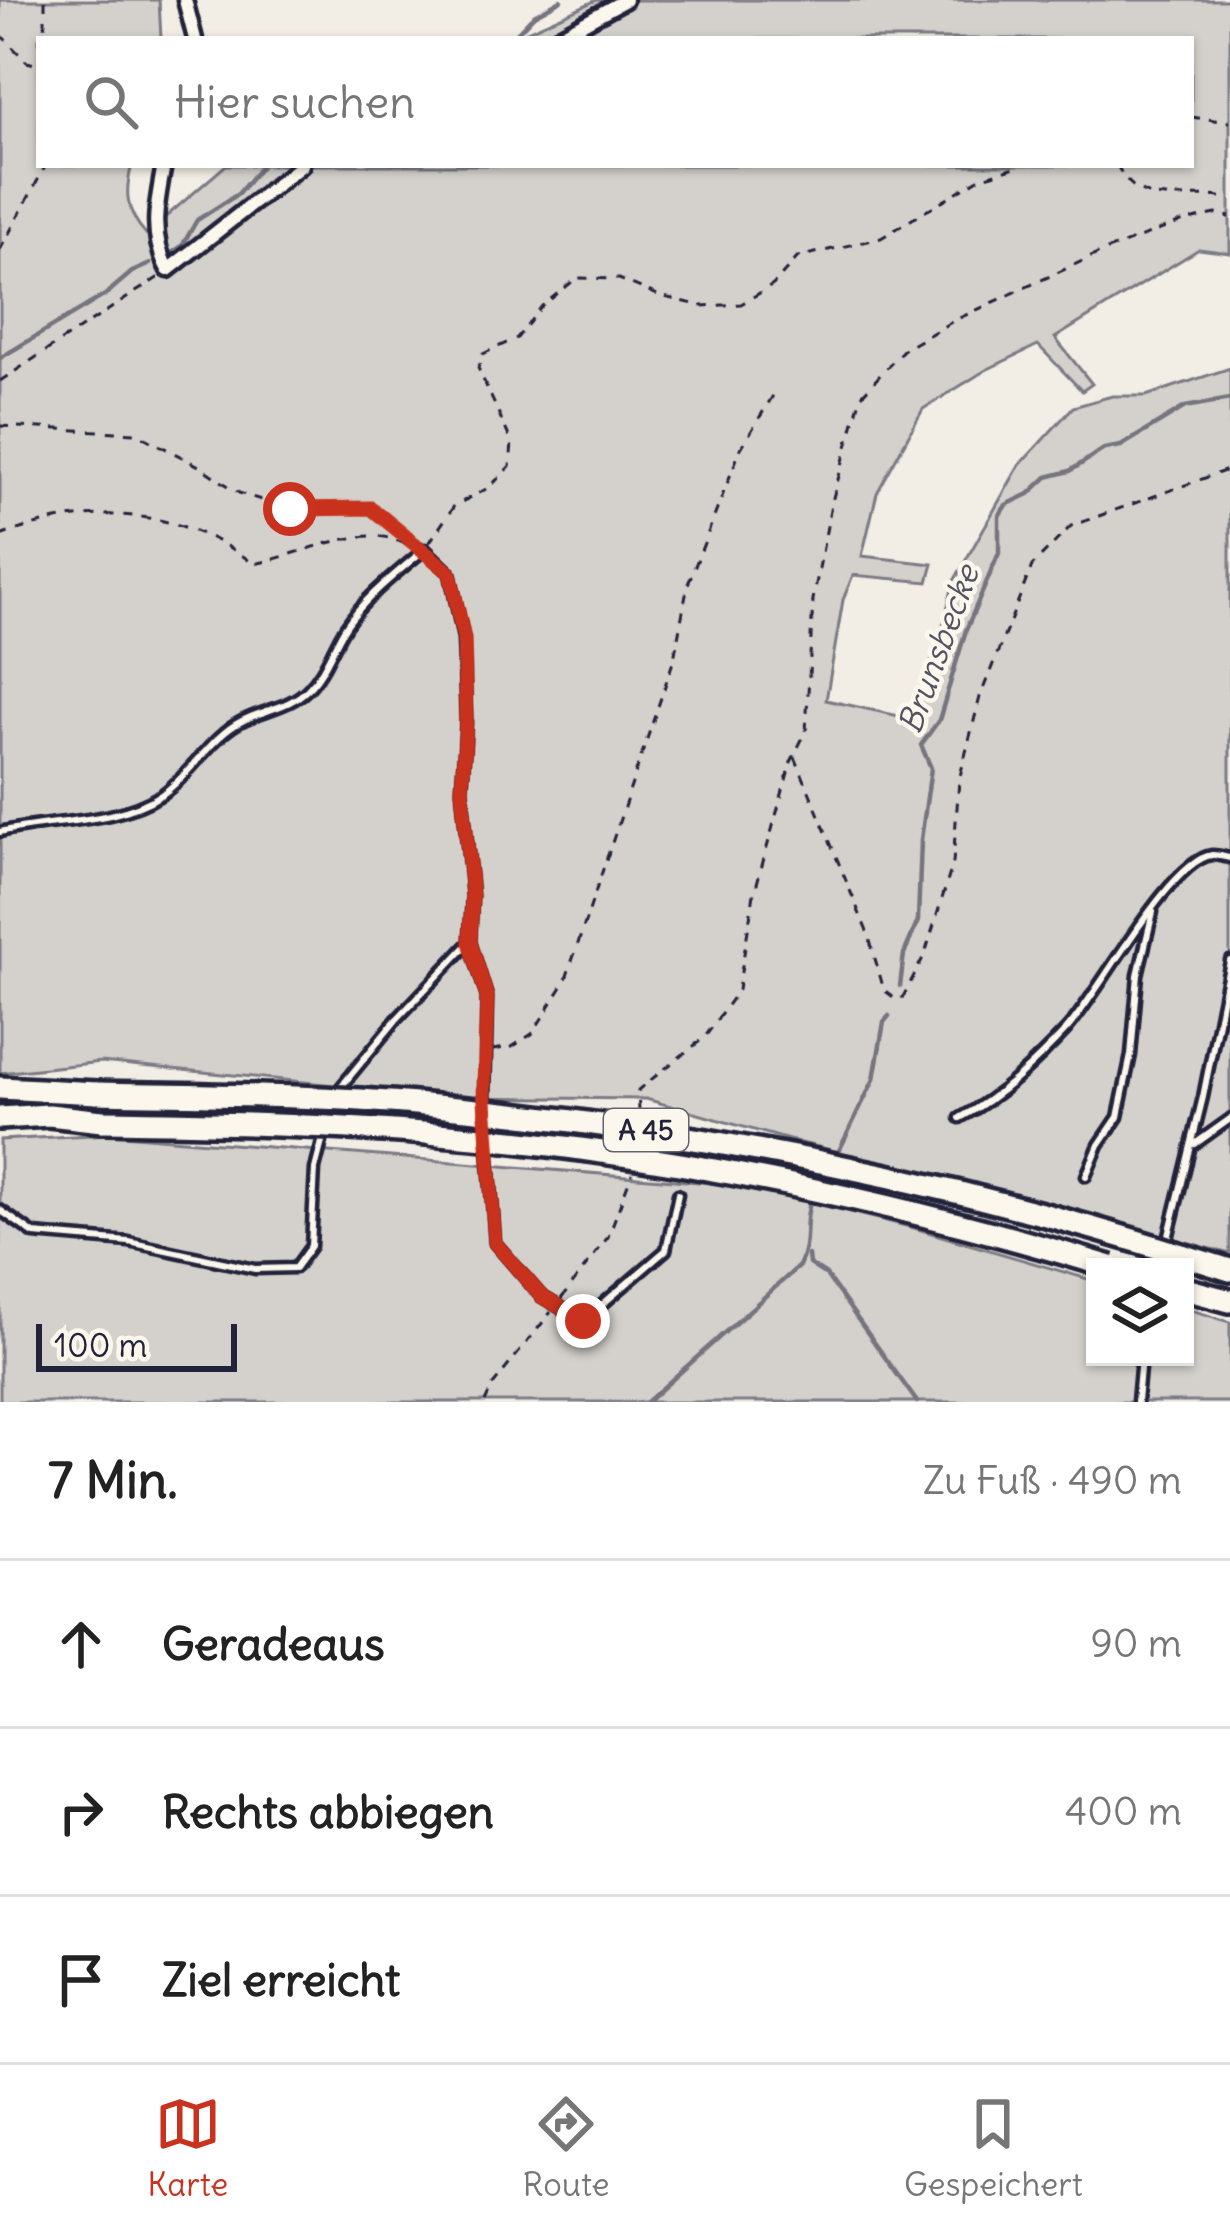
<!DOCTYPE html>
<html lang="de">
<meta charset="utf-8">
<style>
:root{--surface:#fff;--page:#f6f6f6;--text:#222;--muted:#767676;--line:#e0e0e0;--accent:#c8321e}
body{margin:0;font-family:Delius,sans-serif;background:var(--page);color:var(--text)}
.controls{position:absolute;right:36px;bottom:36px;display:grid;overflow:hidden;border-radius:0px;box-shadow:0 3px 9px #0004}
.controls button{width:108px;height:108px;display:grid;place-items:center;padding:0;border:0;border-bottom:3px solid var(--line);background:var(--surface);color:var(--text);font:60px sans-serif}
.scale{position:absolute;left:36px;bottom:30px;width:201px;box-sizing:border-box;padding-left:12px;border:6px solid #22223b;border-top:0;font-size:33px;line-height:42px;white-space:nowrap;color:#22223b;-webkit-text-stroke:9px #fbf7ec;paint-order:stroke}
.stop{position:absolute;width:36px;height:36px;margin:-27px;border:9px solid #c8321e;border-radius:50%;background:#fff}
.stop.end{background:#c8321e;border-color:#fff;box-shadow:0 3px 12px #0008}
.list{margin:0;padding:0;list-style:none}
h2{display:flex;justify-content:space-between;align-items:center;height:156px;margin:0;padding:0 48px;font-size:51px}
h2 small{font-size:39px;font-weight:400;color:var(--muted)}
.list li{display:grid;grid-template-columns:78px 1fr auto;gap:36px;align-items:center;box-sizing:border-box;height:168px;padding:0 48px;border-top:3px solid var(--line)}
.list b{display:block;font-size:45px;white-space:nowrap}
.list em{font-size:39px;font-style:normal;color:var(--muted)}
.icon{flex:none;width:66px;height:66px;fill:none;stroke:currentColor;stroke-width:2;stroke-linecap:round;stroke-linejoin:round}
.map{position:relative;flex:none;width:1230px;height:1402px;overflow:hidden}
.search{position:absolute;background:var(--surface);box-shadow:0 3px 9px #0004;left:36px;right:36px;top:36px;height:132px;display:flex;align-items:center;gap:30px;box-sizing:border-box;padding:0 42px;border-radius:0px;color:var(--muted);font-size:45px}
.sheet{height:660px;background:var(--surface)}
nav{display:flex;justify-content:space-around;align-items:center;box-sizing:border-box;height:168px;border-top:3px solid var(--line);background:var(--surface);font-size:33px;color:var(--muted)}
nav a{display:grid;justify-items:center;gap:6px}
nav .on{color:var(--accent)}
.map>svg:first-child{display:block}
</style>
<div class="map">
<svg width="1230" height="1402" viewBox="0 0 1230 1402">
<rect width="100%" height="100%" fill="#f2eee5"/>
<filter id="ink" filterUnits="userSpaceOnUse"><feTurbulence type="fractalNoise" baseFrequency=".00833" numOctaves="2"/><feDisplacementMap in="SourceGraphic" scale="24" xChannelSelector="R" yChannelSelector="G"/><feConvolveMatrix kernelMatrix="1 2 1 2 8 2 1 2 1" color-interpolation-filters="sRGB"/></filter>
<g filter="url(#ink)">
<g fill="#d4d1cc" stroke="#7b7a84" stroke-width="3">
<path d="M0,0h159l2,39h-122v126h93c-8,28 -6,47 14,69l80,-69h965v-126h-682l88,-39h633v253l-31,-4 -144,89 37,46 -10,7 -44,-46 -52,25 -63,39 -46,84 -15,63 71,8 -5,18 -75,-7 -10,25 -17,100 82,18 31,-76 15,-61 65,-115 54,-59 39,-11h34l84,-28v886l-242,-66 -199,-48 -143,-41 -190,-2 -355,-35 -101,11z"/>
<polygon points="110,1134 748,1186 914,1228 1095,1281 1095,1357 1185,1357 1185,1308 1230,1322 1230,1402 0,1402 0,1140"/>
</g>
<g fill="none" stroke-linecap="round" stroke-linejoin="round">
<g stroke="#76747f" stroke-width="4.5">
<polyline points="511,39 534,15 561,0"/>
<polyline points="173,252 182,246 197,220 238,194 262,165"/>
<polyline points="0,358 105,295 132,272 150,264"/>
<polyline points="900,986 904,954 918,921 921,840 931,768 921,745 939,720 966,630 999,553 999,516 1006,505 1029,494 1047,477 1070,471 1104,449 1121,446 1185,407 1230,399"/>
<polyline points="836,1157 874,1079 884,1022 889,1016"/>
<polyline points="808,1255 809,1264 826,1275 917,1402"/>
<path d="M647,1402l152,-136c12,-23 3,-46 13,-68"/>
</g>
<g stroke="#22223b" stroke-width="15">
<g id="service">
<path d="M0,832c52,-13 114,-7 161,-37 30,-20 49,-58 81,-74 23,-12 47,-13 66,-32 18,-18 24,-41 38,-63 20,-30 51,-53 79,-77l25,24 13,66 3,80 -4,71 10,106 -2,46 -74,78 -60,73"/>
<polyline points="470,942 487,997 485,1104"/>
<polyline points="486,1117 495,1243 541,1296 583,1321 666,1250 678,1194"/>
<path d="M960,1118c41,-22 75,-55 106,-88 32,-35 104,-170 146,-175 2,-1 16,3 18,3"/>
<polyline points="1195,1144 1230,1119"/>
<polyline points="1086,1176 1099,1145 1118,1117 1131,1055 1138,975 1153,912"/>
<polyline points="0,1210 34,1234 129,1242 255,1269 295,1268 311,1246 315,1169 324,1134"/>
<polyline points="1161,1267 1203,1097 1230,961"/>
<polyline points="1137,1402 1141,1357"/>
</g>
</g>
<g stroke="#22223b" stroke-width="21">
<g id="minor">
<polyline points="185,0 195,39"/>
<polyline points="554,39 625,0"/>
<path d="M164,165c-7,37 -15,70 4,105l134,-105"/>
</g>
</g>
<g stroke="#22223b" stroke-width="30">
<g id="motorway">
<polyline points="0,1088 97,1093"/>
<polyline points="0,1118 49,1115 102,1121"/>
<polyline points="1182,1255 1230,1270"/>
<polyline points="1185,1289 1230,1301"/>
</g>
</g>
<g stroke="#22223b" stroke-width="3" stroke-dasharray="9 9" stroke-linecap="butt">
<polyline points="45,0 45,39"/>
<polyline points="0,34 27,62 39,65"/>
<polyline points="1191,117 1230,122"/>
<path d="M1117,165c25,51 70,23 113,34"/>
<polyline points="0,250 46,165"/>
<polyline points="0,381 159,277"/>
<polyline points="0,426 136,433 199,466 239,493 290,509 371,507 419,545"/>
<path d="M0,536c90,-33 176,-30 254,28 40,-8 80,-28 121,-28 12,0 25,6 37,10"/>
<polyline points="429,543 454,506 490,487 510,466 512,443 478,368 483,354 517,338 542,306 577,278 619,279 660,296 702,306 741,304 773,285 798,257 881,238 980,178 1022,165"/>
<polyline points="795,757 868,934 884,990 896,999 903,997 925,954 953,863 959,780 980,697 1032,566 1071,526 1230,469"/>
<polyline points="493,1050 512,1047 532,1034 565,982 674,659 688,584 741,448 777,389"/>
<polyline points="639,1110 638,1090 705,1037 738,990 754,894 791,762 806,731 813,600 831,505 861,396 903,350 953,321 1102,252 1184,221 1216,214 1230,217"/>
<polyline points="561,1299 608,1237 632,1173"/>
<polyline points="485,1402 493,1385 551,1312"/>
</g>
<use href="#service" stroke="#fbf7ec" stroke-width="6"/>
<use href="#minor" stroke="#fbf7ec" stroke-width="12"/>
<use href="#motorway" stroke="#fbf7ec" stroke-width="21"/>
<g stroke="#22223b" stroke-width="30" stroke-linecap="butt">
<g id="motorway-bridge">
<path d="M97,1093c109,2 219,2 328,12 258,23 510,72 757,150"/>
<path d="M102,1121c165,2 330,7 493,30 175,24 347,65 516,116"/>
</g>
</g>
<use href="#motorway-bridge" stroke="#fbf7ec" stroke-width="21"/>
</g>
</g>
<g fill="none" stroke-linecap="round" stroke-linejoin="round" filter="url(#ink)">
<polyline stroke="#c8321e" stroke-width="15" points="290,509 371,508 450,573 464,639 466,719 462,790 472,896 470,942 487,997 484,1087 495,1243 541,1296 583,1321"/>
</g>
<g text-anchor="middle" dominant-baseline="central" stroke-width="9" stroke-linejoin="round" paint-order="stroke">
<rect fill="#fbf7ec" stroke="#636270" stroke-width="3" x="604" y="1109" width="84" height="42" rx="9"/>
<g font-size="27" font-weight="bold" fill="#22223b">
<text x="646" y="1130">A 45</text>
</g>
<g font-size="33" font-style="italic" fill="#535263" stroke="#fbf7ec">
<text transform="translate(938 649) rotate(-70)">Brunsbecke</text>
</g>
</g>
</svg>
<div class="controls">
<button><svg class="icon" aria-label="layers" viewBox="0 0 24 24"><path d="M12 4l9 5-9 5-9-5zM3 14l9 5 9-5"/></svg></button>
</div>
<div class="scale">100 m</div>
<div class="stop" style="left:290px;top:509px"></div>
<div class="stop end" style="left:583px;top:1321px"></div>
<div class="search"><svg class="icon" aria-label="search" viewBox="0 0 24 24"><circle cx="10" cy="10" r="6"/><path d="M15 15l6 6"/></svg>Hier suchen</div>
</div>
<section class="sheet">
<h2>7 Min.<small>Zu Fuß · 490 m</small></h2>
<ul class="list">
<li><svg class="icon" aria-label="ahead" viewBox="0 0 24 24"><path d="M12 20V5M6 11l6-6 6 6"/></svg><div><b>Geradeaus</b></div><em>90 m</em></li>
<li><svg class="icon" aria-label="right" viewBox="0 0 24 24"><path d="M7 20v-9h11M14 6l5 5-5 5"/></svg><div><b>Rechts abbiegen</b></div><em>400 m</em></li>
<li><svg class="icon" aria-label="arrive" viewBox="0 0 24 24"><path d="M6 21V4h12l-3 4 3 4H6"/></svg><div><b>Ziel erreicht</b></div></li>
</ul>
</section>
<nav>
<a class="on"><svg class="icon" aria-label="map" viewBox="0 0 24 24"><path d="M3 6l6-2 6 2 6-2v14l-6 2-6-2-6 2zM9 4v14M15 6v14"/></svg>Karte</a>
<a><svg class="icon" aria-label="directions" viewBox="0 0 24 24"><path d="M12 3l9 9-9 9-9-9zM9 14v-3h6M13 9l2 2-2 2"/></svg>Route</a>
<a><svg class="icon" aria-label="saved" viewBox="0 0 24 24"><path d="M7 4h10v16l-5-4-5 4z"/></svg>Gespeichert</a>
</nav>
